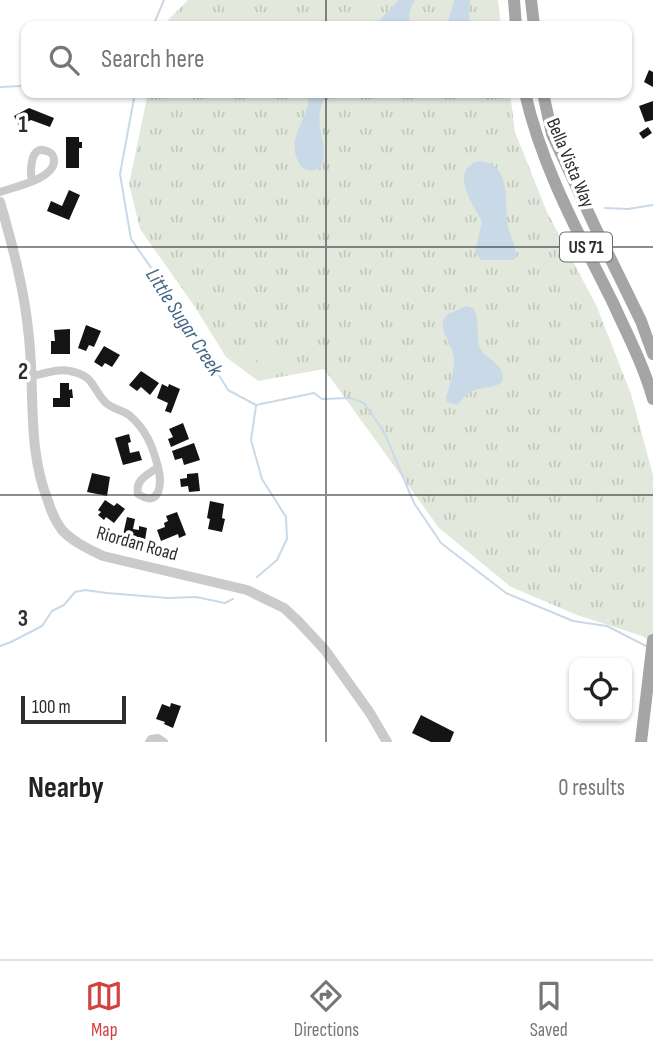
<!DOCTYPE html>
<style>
:root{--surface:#fff;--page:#f2f2f2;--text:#222;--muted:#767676;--line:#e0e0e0;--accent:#d24240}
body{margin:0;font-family:"Sofia Sans Condensed",sans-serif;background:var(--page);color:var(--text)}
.controls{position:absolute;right:21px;bottom:21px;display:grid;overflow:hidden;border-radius:14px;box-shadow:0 2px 5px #0004}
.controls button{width:63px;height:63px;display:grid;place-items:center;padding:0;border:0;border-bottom:2px solid var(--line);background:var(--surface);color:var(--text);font:35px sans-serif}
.scale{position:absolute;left:21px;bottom:18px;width:105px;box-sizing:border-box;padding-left:7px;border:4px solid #2d2d2d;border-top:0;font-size:19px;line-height:24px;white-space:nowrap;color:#2d2d2d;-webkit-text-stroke:5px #fff;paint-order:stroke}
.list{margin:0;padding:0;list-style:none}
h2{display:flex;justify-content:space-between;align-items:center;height:91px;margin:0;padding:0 28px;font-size:30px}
h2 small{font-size:23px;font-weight:400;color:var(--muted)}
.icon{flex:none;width:38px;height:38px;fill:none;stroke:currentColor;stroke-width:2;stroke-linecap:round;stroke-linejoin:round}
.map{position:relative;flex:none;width:653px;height:742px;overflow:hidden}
.search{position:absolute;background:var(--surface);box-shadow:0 2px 5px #0004;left:21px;right:21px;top:21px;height:77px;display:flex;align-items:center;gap:18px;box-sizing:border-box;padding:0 24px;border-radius:14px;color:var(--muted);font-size:26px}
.sheet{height:217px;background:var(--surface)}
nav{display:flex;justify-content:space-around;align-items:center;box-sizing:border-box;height:98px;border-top:2px solid var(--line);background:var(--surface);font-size:19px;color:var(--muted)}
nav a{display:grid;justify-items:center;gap:4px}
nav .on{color:var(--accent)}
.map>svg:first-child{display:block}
</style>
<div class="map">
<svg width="653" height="742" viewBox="0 0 653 742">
<defs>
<pattern id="grass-tufts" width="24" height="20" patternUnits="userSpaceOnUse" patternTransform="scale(1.75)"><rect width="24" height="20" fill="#e2e9dc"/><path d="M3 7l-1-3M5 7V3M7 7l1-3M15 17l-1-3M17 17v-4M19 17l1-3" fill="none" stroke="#c2c8bd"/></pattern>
</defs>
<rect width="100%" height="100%" fill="#fff"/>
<g fill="url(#grass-tufts)">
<polygon points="188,0 498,0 501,26 166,26 167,21"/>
<polygon points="148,93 510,93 515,132 547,212 597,307 631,394 653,475 653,642 642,636 577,615 511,587 439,528 324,369 258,381 226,357 195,307 140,229 129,184"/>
</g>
<g fill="#e2e9dc">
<path d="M262,335c9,5 18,15 15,25 -20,16 -42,-21 -15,-25z"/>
<path d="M582,488c3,1 11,3 12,4 7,7 -1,19 -8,21 -5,2 -8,1 -13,1l-3,-4c1,-10 2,-19 12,-22z"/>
<path d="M485,506l7,3 11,2 6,9c-5,13 -17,8 -28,4 -4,-7 -6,-11 0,-17z"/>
</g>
<g fill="#cad9e7">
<path d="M398,0h17c-6,10 -7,15 -4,26h-35c5,-10 16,-16 22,-26z"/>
<polygon points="454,0 470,0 469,17 470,26 447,26"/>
<path d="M308,93h20c-21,29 5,50 -8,75 -7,3 -14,5 -20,-3 -17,-28 12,-48 8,-72z"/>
<path d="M479,161c34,3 25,42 29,65 2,10 7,18 8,28l-2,6h-33l-6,-7 7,-32c-9,-16 -34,-51 -3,-60z"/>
<path d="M467,306l6,2c8,12 2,31 8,42 4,7 15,10 20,20 10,20 -17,15 -28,21 -7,3 -11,9 -16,14l-10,-3 -1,-5c4,-12 8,-25 8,-38 -2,-20 -21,-32 -5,-46 8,-1 11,-6 18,-7z"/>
</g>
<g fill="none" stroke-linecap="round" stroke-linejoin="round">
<g stroke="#cad9e7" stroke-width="2">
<polyline points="153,26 164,0"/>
<polyline points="0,87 21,86 26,88"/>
<polyline points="41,93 45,93"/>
<polyline points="91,93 104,95 111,93"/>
<polyline points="135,93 120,174 131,239 172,298 228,390 256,405 314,393 322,399 351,398 364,403 384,432 414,503 441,543 506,593 573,621 607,626 646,646"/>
<polyline points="605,208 628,209 653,205"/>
<polyline points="256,406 251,440 262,479 286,517 287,539 277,560 257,577"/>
<polyline points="0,646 11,642 42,626 52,611 64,605 75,592 85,590 107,593 168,598 196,597 225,603 233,599"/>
</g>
</g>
<g fill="#141414">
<polygon points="649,70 653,72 653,87 644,82"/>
<polygon points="653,101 653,120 645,122 639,106"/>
<polygon points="29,108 54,118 50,127 31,120 19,126 14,116"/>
<polygon points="648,127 652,133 643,139 639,133"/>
<polygon points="66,137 79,137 79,142 82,142 82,148 79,148 79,168 66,168"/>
<polygon points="69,190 80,195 69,220 47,211 51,201 62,206"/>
<polygon points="86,325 101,331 94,347 89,345 86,351 78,348"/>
<polygon points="70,329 70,354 51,354 51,341 55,341 54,330"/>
<polygon points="104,346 120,355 112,367 105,363 102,367 94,362"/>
<polygon points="141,371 159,383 150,395 141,387 137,391 129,385"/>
<polygon points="60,383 69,383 69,390 72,389 73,398 70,398 70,407 53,407 53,398 60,398"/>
<polygon points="162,384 168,387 169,384 180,389 171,413 165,411 168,403 157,398"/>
<polygon points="183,423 189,439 171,447 168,439 173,437 169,429"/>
<polygon points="129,434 131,442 128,443 130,453 139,451 142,460 123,465 115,438"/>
<polygon points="194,443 200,460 184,465 182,458 175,460 172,451"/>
<polygon points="92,473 110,477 107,496 87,492"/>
<polygon points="198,473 200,491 189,492 188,486 181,487 180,479 187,478 187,474"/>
<polygon points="105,500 114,506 117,503 125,509 114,523 106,517 104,520 98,515 101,512 98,510"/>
<polygon points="210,501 224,504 222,518 225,519 222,532 208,529 210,519 207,518"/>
<polygon points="177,512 186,535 179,538 178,534 161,541 157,530 165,527 164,523 168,521 166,516"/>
<polygon points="127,517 135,519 133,529 139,530 139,526 147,528 145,540 123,535"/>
<polygon points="171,703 181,706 173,728 164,724 165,722 156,719 162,704 170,707"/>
<polygon points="421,715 454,732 450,742 431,742 412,733"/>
</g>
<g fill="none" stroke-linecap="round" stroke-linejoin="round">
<g stroke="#cacaca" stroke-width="8">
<path d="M0,192c14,-5 54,-13 54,-31 0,-5 -1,-7 -5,-9 -19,-10 -19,18 -17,29"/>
<path d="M32,376c11,-2 27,-8 38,-5 25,5 21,16 35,31 7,7 17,8 24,13 17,14 24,32 29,52 -10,8 -23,12 -20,27 23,15 24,-12 20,-27"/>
<polyline points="149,742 151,739 158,738 164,742"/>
</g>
<path stroke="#cacaca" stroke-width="10" d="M0,202c13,45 25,90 29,136 6,55 -2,111 19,163 3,10 8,21 14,29 11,12 27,19 41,26l144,34 37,18 14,13 27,29 45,63 17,29"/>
<g stroke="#a5a5a5" stroke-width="12">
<polyline points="514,0 516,26"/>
<polyline points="531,0 534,26"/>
<path d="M525,93c17,75 55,143 89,212 14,31 30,61 39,94"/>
<polyline points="543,93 552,134 596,229 641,321 653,354"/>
<polyline points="641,742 653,640"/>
</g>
</g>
<path fill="none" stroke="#2d2d2d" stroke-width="2" stroke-opacity="0.55" d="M326,0v26M326,93v649M0,247h653M0,495h653"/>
<g text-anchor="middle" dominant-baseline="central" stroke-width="7" stroke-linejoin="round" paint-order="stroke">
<rect fill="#fff" stroke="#6c6c6c" stroke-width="2" x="560" y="232.5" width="52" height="29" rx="5"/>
<g font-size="18" font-weight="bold" fill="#2d2d2d">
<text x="586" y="247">US 71</text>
</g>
<g font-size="19" fill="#2d2d2d" stroke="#fff">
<text transform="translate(570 163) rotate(67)">Bella Vista Way</text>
<text transform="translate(137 544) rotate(16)">Riordan Road</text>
</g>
<g font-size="21" font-style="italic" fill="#446786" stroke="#fff">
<text transform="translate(184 322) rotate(57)">Little Sugar Creek</text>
</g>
</g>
<g font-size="23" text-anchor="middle" font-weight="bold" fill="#2d2d2d" stroke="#fff" stroke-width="7" stroke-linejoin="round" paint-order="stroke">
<text x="23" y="132">1</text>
<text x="23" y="379">2</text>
<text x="23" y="626">3</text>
</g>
</svg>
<div class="controls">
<button><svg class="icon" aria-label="locate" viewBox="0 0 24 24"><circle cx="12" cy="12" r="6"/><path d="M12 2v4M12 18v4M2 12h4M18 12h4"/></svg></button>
</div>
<div class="scale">100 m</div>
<div class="search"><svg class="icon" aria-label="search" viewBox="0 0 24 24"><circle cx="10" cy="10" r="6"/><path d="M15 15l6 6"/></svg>Search here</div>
</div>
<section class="sheet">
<h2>Nearby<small>0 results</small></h2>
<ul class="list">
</ul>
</section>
<nav>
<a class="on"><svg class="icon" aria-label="map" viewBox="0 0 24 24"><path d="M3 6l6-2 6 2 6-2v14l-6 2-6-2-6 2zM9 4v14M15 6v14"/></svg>Map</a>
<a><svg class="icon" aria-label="directions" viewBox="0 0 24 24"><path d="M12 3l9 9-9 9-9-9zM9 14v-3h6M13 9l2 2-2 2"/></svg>Directions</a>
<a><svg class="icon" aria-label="saved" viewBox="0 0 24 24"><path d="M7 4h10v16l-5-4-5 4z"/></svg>Saved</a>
</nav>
